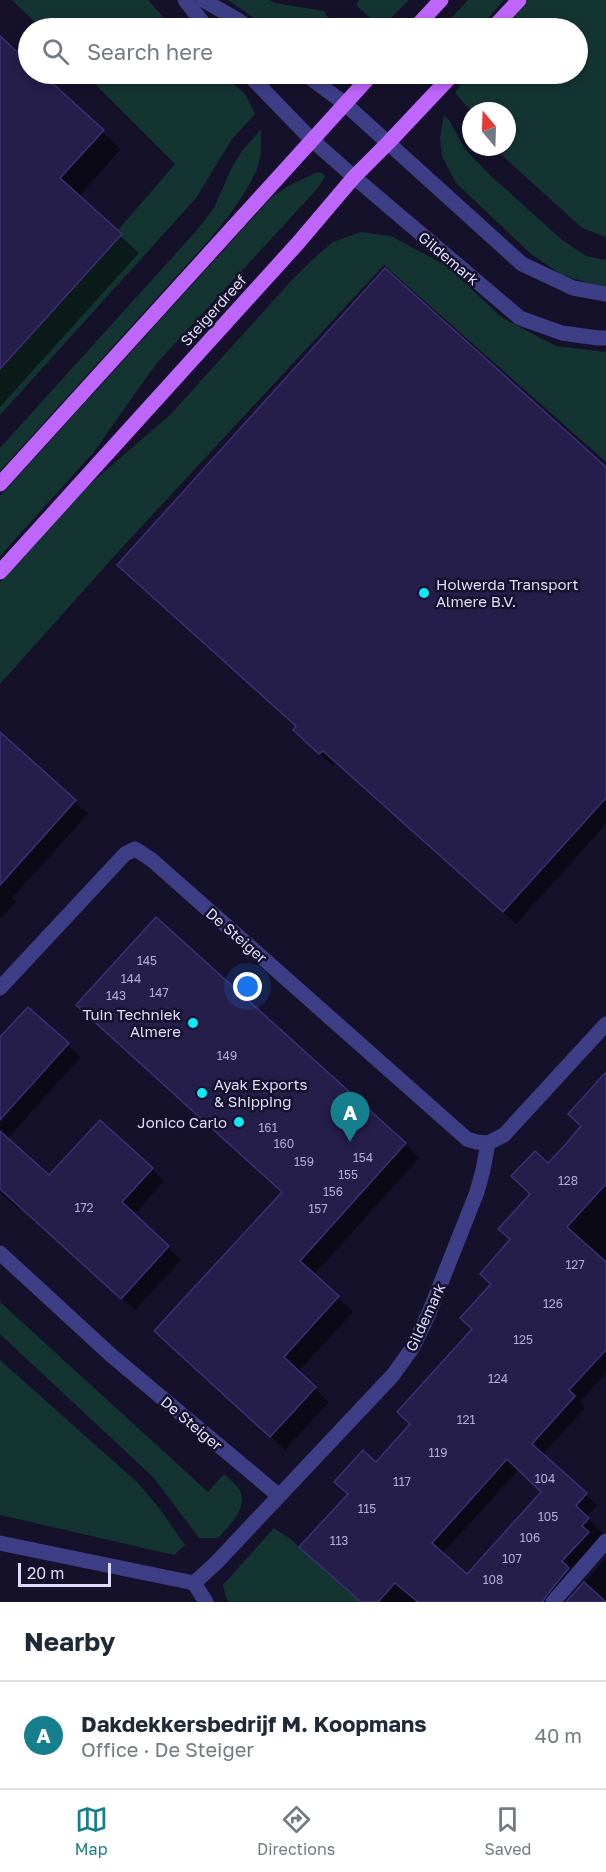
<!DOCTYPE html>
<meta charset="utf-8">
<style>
:root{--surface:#fff;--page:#f6f6f7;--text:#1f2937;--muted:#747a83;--line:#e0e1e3;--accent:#167f8e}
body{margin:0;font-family:"Golos Text",sans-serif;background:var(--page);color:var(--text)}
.compass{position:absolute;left:462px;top:102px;width:54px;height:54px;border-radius:50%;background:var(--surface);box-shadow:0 3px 9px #0003;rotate:341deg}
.scale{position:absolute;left:18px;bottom:15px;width:93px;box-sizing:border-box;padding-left:6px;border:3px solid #dedbfe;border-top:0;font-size:16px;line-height:21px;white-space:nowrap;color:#dedbfe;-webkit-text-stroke:4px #15112a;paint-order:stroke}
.you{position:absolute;left:248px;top:987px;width:21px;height:21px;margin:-15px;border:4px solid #fff;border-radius:50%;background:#1a73e8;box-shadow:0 0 0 9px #1a73e833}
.badge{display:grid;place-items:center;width:39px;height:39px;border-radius:50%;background:var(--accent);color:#fff;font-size:20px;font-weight:700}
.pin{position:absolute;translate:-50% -50px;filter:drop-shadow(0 2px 3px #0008)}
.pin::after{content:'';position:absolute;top:32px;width:21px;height:18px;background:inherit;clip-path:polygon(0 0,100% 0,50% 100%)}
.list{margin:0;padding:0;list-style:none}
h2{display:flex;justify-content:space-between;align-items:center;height:78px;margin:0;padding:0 24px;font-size:26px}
h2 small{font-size:20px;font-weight:400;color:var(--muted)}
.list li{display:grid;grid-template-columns:39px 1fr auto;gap:18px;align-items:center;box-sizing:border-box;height:108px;padding:0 24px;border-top:2px solid var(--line)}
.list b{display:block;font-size:22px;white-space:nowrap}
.list p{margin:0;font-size:20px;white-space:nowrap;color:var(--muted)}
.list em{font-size:20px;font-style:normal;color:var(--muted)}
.icon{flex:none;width:33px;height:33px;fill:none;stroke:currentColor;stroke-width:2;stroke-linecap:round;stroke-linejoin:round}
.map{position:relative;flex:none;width:606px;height:1602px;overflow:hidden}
.search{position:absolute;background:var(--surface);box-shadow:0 3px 9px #0003;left:18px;right:18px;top:18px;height:66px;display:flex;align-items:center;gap:15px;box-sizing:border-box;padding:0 21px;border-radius:33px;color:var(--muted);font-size:22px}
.sheet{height:186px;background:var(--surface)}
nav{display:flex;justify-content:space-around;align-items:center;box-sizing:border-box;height:84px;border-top:2px solid var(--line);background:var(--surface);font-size:16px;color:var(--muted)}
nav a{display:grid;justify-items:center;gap:3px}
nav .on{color:var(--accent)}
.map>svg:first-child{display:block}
</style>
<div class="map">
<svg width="606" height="1602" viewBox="0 0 606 1602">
<rect width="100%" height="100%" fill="#15112a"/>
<g fill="#143432">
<polygon points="12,0 148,0 173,28 41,28"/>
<polygon points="228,0 269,0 275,3 324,11 330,21 325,28 268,28"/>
<polygon points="359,0 409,0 381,28 356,5"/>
<polygon points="468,0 504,0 479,28 442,28"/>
<polygon points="528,0 606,0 606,237 582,228 493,147 507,147 507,111 471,111 455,93 467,74 578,74 578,28 502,28"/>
<polygon points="85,74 222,74 245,94 255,114 232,139 196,198 0,415 0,359 114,235 175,164"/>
<polygon points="444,115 449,120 465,149 491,176 561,239 586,256 606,260 606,288 562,275 531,254 456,183 442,156 440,137"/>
<path d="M261,129c0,10 0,20 -1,29 -4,24 -33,60 -49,80l-211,233v-23l197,-218 17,-22 18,-41 10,-16z"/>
<polygon points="318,172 322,173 325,177 317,189 156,364 93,453 0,556 0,496 272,197 290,185"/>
<polygon points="361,232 391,236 447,266 501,317 556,346 606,352 606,462 384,265 118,552 0,684 0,582 83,490 170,415 291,281 313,259 333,242"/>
<path d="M0,1302l208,190 16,-18c5,5 11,9 14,14 13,17 -9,38 -20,50h-19l-46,-61 -153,-143z"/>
<polygon points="0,1360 138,1483 159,1508 185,1545 174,1555 0,1515"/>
<polygon points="274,1528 289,1538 361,1602 230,1602 226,1598 223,1585"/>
</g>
<g fill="#0007" fill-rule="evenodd">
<polygon points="0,38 28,64 28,74 39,74 121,149 78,197 139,253 0,407"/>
<polygon points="606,470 606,824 516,924 336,762 333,766 307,742"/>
<polygon points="0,734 88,814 12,898 16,902 0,919"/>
<polygon points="28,1009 81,1057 7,1139 49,1178 152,1169 164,1181 134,1215 181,1260 135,1310 20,1206 18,1209 0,1193 0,1040"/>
<path d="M606,1074v299l-26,29 5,6 -43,47 55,50 -11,12 20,19 -59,66h-185l14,-138 36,-39 61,-96 59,-135 16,-29 35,-38zM519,1469l24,23 -76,84 -25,-22z"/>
<polygon points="405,1144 419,1158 314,1275 353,1312 298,1372 329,1402 285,1450 171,1345"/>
<polygon points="606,1558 606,1602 576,1602 572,1597"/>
</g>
<g fill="#251e4a" stroke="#3c3076" stroke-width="1.5" fill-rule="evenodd">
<polygon points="0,36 28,62 28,74 42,74 104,130 60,178 122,234 0,369"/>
<polygon points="385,268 606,467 606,798 503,912 323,751 319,754 293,730 296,726 117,565"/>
<polygon points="0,732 76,800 0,885"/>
<polygon points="156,917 406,1143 300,1261 339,1296 284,1357 316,1387 270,1437 154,1331 282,1192 76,1005"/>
<polygon points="28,1007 69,1043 0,1120 0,1037"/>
<path d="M606,1072v112l-39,43 39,35v88l-37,40 6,6 -43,48 55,49 -11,13 13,12 -7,8 7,6 -27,29 7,7 -23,28 -3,6h-125l-23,-19 -17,19h-17l-62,-55 49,-53 -14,-12 29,-32 13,12 34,-38 -13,-12 75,-83 -12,-11 31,-34 -11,-10 30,-35 -12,-10 32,-35 -19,-18 24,-25 13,12 17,-18 16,-19 -13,-12zM507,1459l34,33 -74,82 -35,-31z"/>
<polygon points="100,1120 153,1168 122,1202 169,1246 121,1299 0,1189 0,1131 49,1175"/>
<polygon points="584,1582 606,1602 566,1602"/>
</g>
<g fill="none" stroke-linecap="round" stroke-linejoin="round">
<g stroke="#3e3e87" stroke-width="15">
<polyline points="185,0 207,28"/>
<polyline points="203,0 238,20 249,28"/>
<polyline points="248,74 311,139 354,177 520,318 562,333 598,338 606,338"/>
<polyline points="305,74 344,103 522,264 573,288 606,294"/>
<polyline points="0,988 125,854 135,849 152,860 467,1139 477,1142 488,1143"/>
<polyline points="488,1143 504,1135 606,1024"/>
<polyline points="0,1253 112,1356 278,1495"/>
<polyline points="0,1543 194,1583 206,1602"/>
<polyline points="194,1583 216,1563 393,1375 413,1347 429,1313 477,1192 483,1170 488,1143"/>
<polyline points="553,1602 606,1541"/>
</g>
<g stroke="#be65fb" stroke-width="15">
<polyline points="415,28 441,0"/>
<polyline points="493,28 519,0"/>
<polyline points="0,484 372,74"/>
<polyline points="0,572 298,243 354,177 388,143 453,74"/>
</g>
</g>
<g fill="#0ce9f9" stroke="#15112a" stroke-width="2">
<circle cx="424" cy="593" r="6"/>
<circle cx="193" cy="1023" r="6"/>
<circle cx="202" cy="1093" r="6"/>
<circle cx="239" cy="1122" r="6"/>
</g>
<g text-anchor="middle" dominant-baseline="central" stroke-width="5" stroke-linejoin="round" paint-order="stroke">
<g font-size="12" fill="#b0acd1">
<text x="147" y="960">145</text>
<text x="131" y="978">144</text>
<text x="159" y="992">147</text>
<text x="116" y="995">143</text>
<text x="227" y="1055">149</text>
<text x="268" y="1127">161</text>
<text x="284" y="1143">160</text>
<text x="363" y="1157">154</text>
<text x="304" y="1161">159</text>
<text x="348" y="1174">155</text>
<text x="568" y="1180">128</text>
<text x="333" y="1191">156</text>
<text x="84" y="1207">172</text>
<text x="318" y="1208">157</text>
<text x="575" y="1264">127</text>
<text x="553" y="1303">126</text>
<text x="523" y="1339">125</text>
<text x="498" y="1378">124</text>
<text x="466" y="1419">121</text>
<text x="438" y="1452">119</text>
<text x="545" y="1478">104</text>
<text x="402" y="1481">117</text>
<text x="367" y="1508">115</text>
<text x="548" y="1516">105</text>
<text x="530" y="1537">106</text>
<text x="339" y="1540">113</text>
<text x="512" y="1558">107</text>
<text x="493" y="1579">108</text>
</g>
<g font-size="15" fill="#dedbfe" stroke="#15112a">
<text transform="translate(449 258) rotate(40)">Gildemark</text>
<text transform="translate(213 310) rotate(-48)">Steigerdreef</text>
<text transform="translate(237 935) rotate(41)">De Steiger</text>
<text transform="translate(425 1317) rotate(-65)">Gildemark</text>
<text transform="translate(192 1423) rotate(40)">De Steiger</text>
</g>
<g font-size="15" fill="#dedbfe" stroke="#15112a" text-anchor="start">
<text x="436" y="584">Holwerda Transport<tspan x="436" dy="17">Almere B.V.</tspan></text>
<text x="181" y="1014" text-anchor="end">Tuin Techniek<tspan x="181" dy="17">Almere</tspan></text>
<text x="214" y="1084">Ayak Exports<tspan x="214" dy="17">&amp; Shipping</tspan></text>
<text x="227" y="1122" text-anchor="end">Jonico Carlo</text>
</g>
</g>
</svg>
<svg class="compass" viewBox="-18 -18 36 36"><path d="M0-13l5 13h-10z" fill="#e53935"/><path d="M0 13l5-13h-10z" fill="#747a83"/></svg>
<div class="scale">20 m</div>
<div class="you"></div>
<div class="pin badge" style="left:350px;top:1142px">A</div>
<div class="search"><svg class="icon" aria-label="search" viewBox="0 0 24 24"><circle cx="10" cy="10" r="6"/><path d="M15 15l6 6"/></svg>Search here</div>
</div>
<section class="sheet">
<h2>Nearby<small></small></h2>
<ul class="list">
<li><span class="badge">A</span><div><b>Dakdekkersbedrijf M. Koopmans</b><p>Office · De Steiger</p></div><em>40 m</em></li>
</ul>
</section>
<nav>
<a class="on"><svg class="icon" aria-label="map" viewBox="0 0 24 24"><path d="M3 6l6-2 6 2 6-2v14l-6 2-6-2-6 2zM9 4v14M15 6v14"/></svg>Map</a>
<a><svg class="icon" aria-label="directions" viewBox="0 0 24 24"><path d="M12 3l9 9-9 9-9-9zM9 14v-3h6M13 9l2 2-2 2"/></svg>Directions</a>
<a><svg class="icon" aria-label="saved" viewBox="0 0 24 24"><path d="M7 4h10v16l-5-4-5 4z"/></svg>Saved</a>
</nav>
